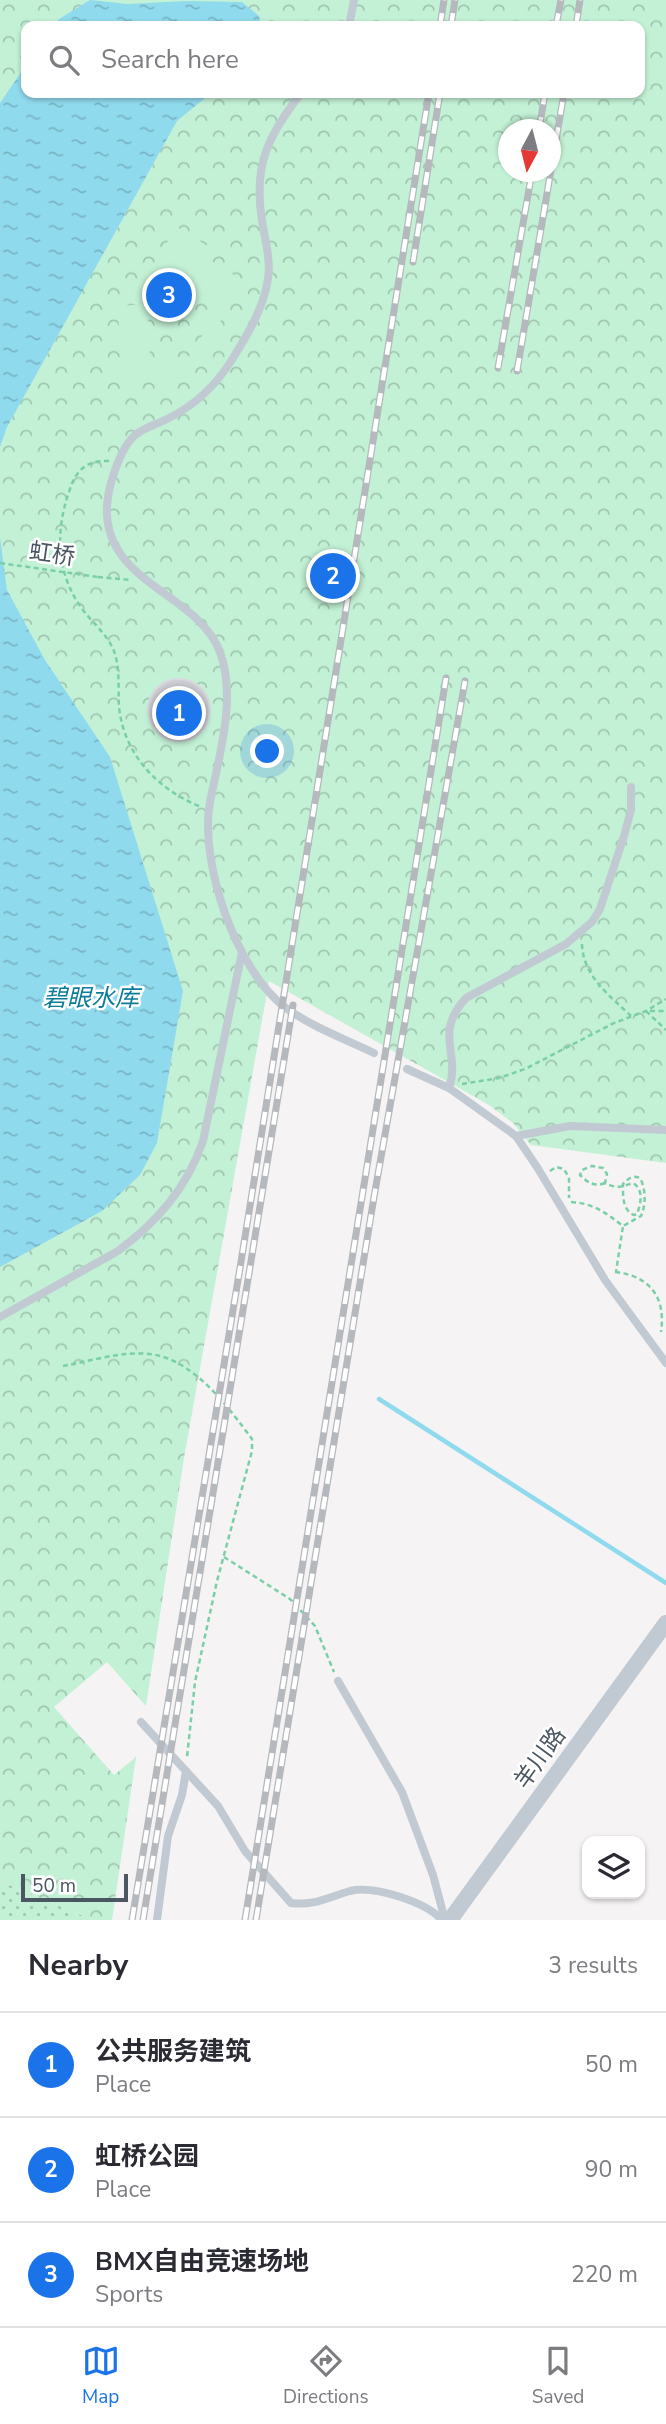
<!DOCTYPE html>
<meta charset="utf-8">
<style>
:root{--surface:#fff;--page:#f2f2f3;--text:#2b2b33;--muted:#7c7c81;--line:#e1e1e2;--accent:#1a73e8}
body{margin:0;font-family:"Nunito Sans","Noto Sans SC",sans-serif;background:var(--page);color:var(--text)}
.controls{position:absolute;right:21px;bottom:21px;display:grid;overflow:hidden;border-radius:14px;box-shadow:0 2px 5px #0004}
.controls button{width:63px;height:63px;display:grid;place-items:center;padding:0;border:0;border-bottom:2px solid var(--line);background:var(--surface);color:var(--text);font:35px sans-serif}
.compass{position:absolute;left:498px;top:119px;width:63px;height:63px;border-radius:50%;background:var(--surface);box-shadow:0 2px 5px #0004;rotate:187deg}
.scale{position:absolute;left:21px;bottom:18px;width:107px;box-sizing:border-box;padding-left:7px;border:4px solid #4a5661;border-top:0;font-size:19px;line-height:24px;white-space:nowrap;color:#4a5661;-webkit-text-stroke:5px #fff;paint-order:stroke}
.you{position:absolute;left:268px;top:752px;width:24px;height:24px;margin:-18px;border:5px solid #fff;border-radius:50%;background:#1a73e8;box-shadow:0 0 0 10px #1a73e833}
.badge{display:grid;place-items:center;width:46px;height:46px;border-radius:50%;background:var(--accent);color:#fff;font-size:23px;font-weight:700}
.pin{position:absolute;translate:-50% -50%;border:4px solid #fff;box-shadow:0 2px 7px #0006}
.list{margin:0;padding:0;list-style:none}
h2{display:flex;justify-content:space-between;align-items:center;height:91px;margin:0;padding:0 28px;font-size:30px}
h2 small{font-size:23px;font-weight:400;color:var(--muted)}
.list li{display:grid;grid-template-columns:46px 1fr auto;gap:21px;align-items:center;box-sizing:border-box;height:105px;padding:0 28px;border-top:2px solid var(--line)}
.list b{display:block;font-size:26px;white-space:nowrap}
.list p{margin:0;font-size:23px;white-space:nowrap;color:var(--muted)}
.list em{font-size:23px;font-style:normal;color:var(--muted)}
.icon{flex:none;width:38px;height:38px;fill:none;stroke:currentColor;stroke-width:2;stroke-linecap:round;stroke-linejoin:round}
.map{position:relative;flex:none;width:666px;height:1920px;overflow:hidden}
.search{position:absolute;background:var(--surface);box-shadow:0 2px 5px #0004;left:21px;right:21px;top:21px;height:77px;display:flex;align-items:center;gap:18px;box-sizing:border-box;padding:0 24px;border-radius:14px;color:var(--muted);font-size:26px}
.sheet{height:406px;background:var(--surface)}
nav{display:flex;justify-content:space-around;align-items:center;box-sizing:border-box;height:98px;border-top:2px solid var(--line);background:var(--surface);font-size:19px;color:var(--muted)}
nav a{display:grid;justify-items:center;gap:4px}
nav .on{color:var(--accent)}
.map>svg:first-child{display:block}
</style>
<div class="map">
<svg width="666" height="1920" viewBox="0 0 666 1920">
<defs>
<pattern id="grass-dots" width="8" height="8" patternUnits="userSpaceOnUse" patternTransform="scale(1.75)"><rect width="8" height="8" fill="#c3f1d5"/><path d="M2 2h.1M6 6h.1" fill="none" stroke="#a0c6b0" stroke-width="1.8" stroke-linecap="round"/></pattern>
<pattern id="forest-crowns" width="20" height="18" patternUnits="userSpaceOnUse" patternTransform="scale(1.75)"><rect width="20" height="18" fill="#c3f1d5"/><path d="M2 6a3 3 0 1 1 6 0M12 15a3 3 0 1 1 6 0" fill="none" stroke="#a0c6b0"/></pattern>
<pattern id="water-ripples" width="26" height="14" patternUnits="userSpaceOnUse" patternTransform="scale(1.75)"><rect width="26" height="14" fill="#90daee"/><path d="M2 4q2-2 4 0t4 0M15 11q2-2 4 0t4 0" fill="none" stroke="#78b4c4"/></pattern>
</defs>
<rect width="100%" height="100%" fill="#f5f3f3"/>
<polygon fill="url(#grass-dots)" points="0,1881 93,1920 0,1920"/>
<path fill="url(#forest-crowns)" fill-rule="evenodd" d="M0,0h666v1163l-135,-18 -18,-22 -24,-18 -220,-124 -85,477 -38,248 -39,-44 -53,45 60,68 22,-18 -24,163h-19l-93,-39zM26,26h614v67h-614zM508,130h42v42h-42z"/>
<path fill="#c3f1d5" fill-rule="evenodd" d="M177,227l40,25 -6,9 34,21 -56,90 -68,4 -3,-70 30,-2 -2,-29zM197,287l24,17 -31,52 -40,4 -2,-42 30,-2z"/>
<g fill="url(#water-ripples)">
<polygon points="90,0 128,4 186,1 242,2 259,16 261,26 54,26 59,19"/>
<polygon points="26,65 26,93 211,93 177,121 7,427 0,447 0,103"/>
<polygon points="0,537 7,590 45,660 110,757 183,991 157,1143 140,1175 102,1211 0,1267"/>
</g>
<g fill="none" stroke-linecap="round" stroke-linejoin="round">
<polyline stroke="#90daee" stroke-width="4.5" points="379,1399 666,1583"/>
</g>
<circle fill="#cdcfd5" stroke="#d7d9de" stroke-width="2" cx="179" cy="710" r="31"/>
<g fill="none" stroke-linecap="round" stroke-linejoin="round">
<g stroke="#7ad0a6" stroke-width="2.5" stroke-dasharray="5 3.5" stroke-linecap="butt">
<path d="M109,461c-22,-1 -33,9 -39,28 -16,44 -14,89 17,126 10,12 23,23 28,39 5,17 3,36 4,53 5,47 38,82 80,99"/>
<polyline points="98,577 130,580"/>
<path d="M582,944c1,32 27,51 49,72"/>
<polyline points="646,1011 666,1030"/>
<polyline points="650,1011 666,1011"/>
<polyline points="462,1084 499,1078 525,1069 614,1023 646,1011 666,999"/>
<polyline points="550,1171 556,1167 564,1169 569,1178 569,1198"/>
<path d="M605,1183c-10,4 -17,0 -25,-8l2,-5 10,-4 11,2 4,6 -2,9c13,6 15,4 28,0 11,7 8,20 4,31l-3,1c-12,-5 -11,-20 -11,-31 6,-6 9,-9 17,-6 6,11 6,27 1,38l-18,10"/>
<path d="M571,1202c22,1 35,11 52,24l-7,46"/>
<path d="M615,1272c35,4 51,25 46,60"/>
<path d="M63,1366c28,-5 58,-15 86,-12 44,4 79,53 103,85v12l-35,130 -22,101 -8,75"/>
<polyline points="224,1557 290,1599 315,1626 334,1672"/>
</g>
<g stroke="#c1cad2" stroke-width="8">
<polyline points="349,26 354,0"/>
<path d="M301,93c-33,44 -48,71 -39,128 3,19 9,39 6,58 -4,28 -20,55 -35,79 -17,28 -38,48 -68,62 -10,5 -22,8 -31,16 -14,13 -26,50 -27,70 -4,77 91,87 113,146 17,46 -1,104 -10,150 -11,60 26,169 76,206 26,19 59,31 88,45"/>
<polyline points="407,1069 449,1088 516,1136 537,1167 605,1280 666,1363"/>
<path d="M449,1088c12,-35 -16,-54 17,-90l100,-54 26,-22 8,-13 24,-73 7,-26v-23"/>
<polyline points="516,1136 570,1126 666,1130"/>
<path d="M0,1317l118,-66c39,-29 69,-63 85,-110l39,-189"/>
<polyline points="338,1681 402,1792 433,1875 445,1920"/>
<path d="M141,1722l77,84 27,45 46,52c23,3 38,-6 59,-12 24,-6 76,11 92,29"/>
<polyline points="157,1920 168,1836 182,1795 186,1771"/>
</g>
<polyline stroke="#c1cad2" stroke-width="16" points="450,1920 666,1623"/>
<g stroke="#b5b8bd" stroke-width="7">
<g id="rail">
<polyline points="440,26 444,0"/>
<polyline points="451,26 455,0"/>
<polyline points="556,26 561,0"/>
<polyline points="576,26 580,0"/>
<polyline points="539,130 545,93"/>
<polyline points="413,262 440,93"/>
<polyline points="498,368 532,172"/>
<polyline points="517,371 564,93"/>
<polyline points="132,1920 240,1268 429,93"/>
<polyline points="143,1920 293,1005"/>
<polyline points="245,1920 446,678"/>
<polyline points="256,1920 374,1197 465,681"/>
</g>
</g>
<use href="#rail" stroke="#fff" stroke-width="4.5" stroke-dasharray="13" stroke-linecap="butt"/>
<polyline stroke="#7ad0a6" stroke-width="2.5" stroke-dasharray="5 3.5" stroke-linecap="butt" points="0,563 98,577"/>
</g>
<g text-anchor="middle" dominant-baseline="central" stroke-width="5" stroke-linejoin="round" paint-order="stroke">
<g font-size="23" fill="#4a5661" stroke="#fff">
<text transform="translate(52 554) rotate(8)">虹桥</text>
<text transform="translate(540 1758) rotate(-54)">羊川路</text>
</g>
<g font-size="24" font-style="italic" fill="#0c7c9b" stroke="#fff">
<text x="91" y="998">碧眼水库</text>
</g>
</g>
</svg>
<div class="controls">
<button><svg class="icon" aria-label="layers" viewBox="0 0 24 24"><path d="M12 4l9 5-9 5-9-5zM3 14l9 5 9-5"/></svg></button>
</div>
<svg class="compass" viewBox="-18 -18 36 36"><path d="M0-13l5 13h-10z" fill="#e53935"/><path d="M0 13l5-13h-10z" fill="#7c7c81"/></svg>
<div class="scale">50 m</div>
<div class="you"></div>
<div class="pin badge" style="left:179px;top:713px">1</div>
<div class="pin badge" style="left:333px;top:576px">2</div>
<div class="pin badge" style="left:169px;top:295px">3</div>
<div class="search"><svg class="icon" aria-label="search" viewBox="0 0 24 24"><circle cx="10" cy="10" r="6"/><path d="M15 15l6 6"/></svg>Search here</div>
</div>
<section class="sheet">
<h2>Nearby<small>3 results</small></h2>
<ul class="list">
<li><span class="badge">1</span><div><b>公共服务建筑</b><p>Place</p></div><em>50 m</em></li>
<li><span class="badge">2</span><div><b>虹桥公园</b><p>Place</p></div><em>90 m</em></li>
<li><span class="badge">3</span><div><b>BMX自由竞速场地</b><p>Sports</p></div><em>220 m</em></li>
</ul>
</section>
<nav>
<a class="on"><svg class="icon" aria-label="map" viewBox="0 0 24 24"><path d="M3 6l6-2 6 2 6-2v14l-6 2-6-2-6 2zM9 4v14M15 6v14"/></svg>Map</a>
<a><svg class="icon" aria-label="directions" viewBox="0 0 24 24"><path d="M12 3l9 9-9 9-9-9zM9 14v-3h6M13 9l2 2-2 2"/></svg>Directions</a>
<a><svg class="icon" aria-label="saved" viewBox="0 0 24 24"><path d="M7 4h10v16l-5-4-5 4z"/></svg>Saved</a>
</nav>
